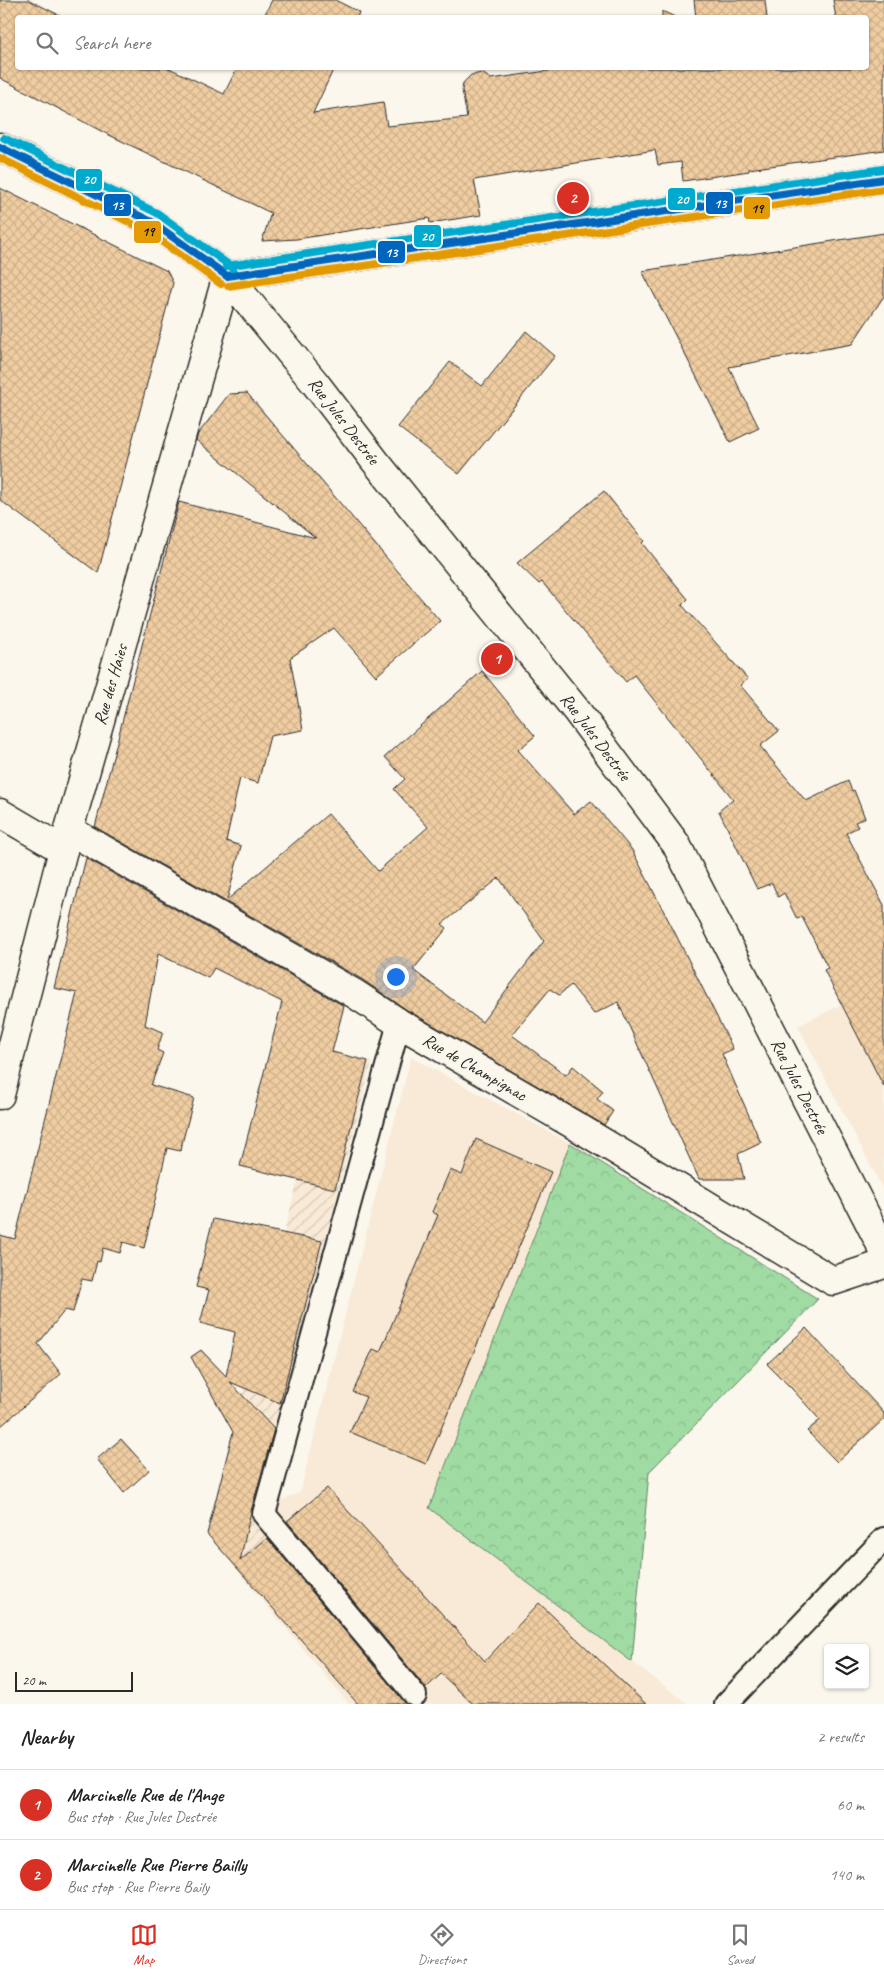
<!DOCTYPE html>
<meta charset="utf-8">
<style>
:root{--surface:#fff;--page:#f6f6f6;--text:#222;--muted:#767676;--line:#e0e0e0;--accent:#d93025}
body{margin:0;font-family:Caveat,sans-serif;background:var(--page);color:var(--text)}
.controls{position:absolute;right:15px;bottom:15px;display:grid;overflow:hidden;border-radius:5px;box-shadow:0 1px 4px #0004}
.controls button{width:45px;height:45px;display:grid;place-items:center;padding:0;border:0;border-bottom:1px solid var(--line);background:var(--surface);color:var(--text);font:25px sans-serif}
.scale{position:absolute;left:15px;bottom:12px;width:118px;box-sizing:border-box;padding-left:5px;border:2px solid #2b2b2b;border-top:0;font-size:14px;line-height:18px;white-space:nowrap;color:#2b2b2b;-webkit-text-stroke:4px #fbf7ec;paint-order:stroke}
.you{position:absolute;left:395px;top:976px;width:18px;height:18px;margin:-12px;border:4px solid #fff;border-radius:50%;background:#1a73e8;box-shadow:0 0 0 8px #1a73e833}
.badge{display:grid;place-items:center;width:32px;height:32px;border-radius:50%;background:var(--accent);color:#fff;font-size:16px;font-weight:700}
.pin{position:absolute;translate:-50% -50%;border:2px solid #fff;box-shadow:0 1px 5px #0006}
.list{margin:0;padding:0;list-style:none}
h2{display:flex;justify-content:space-between;align-items:center;height:65px;margin:0;padding:0 20px;font-size:21px}
h2 small{font-size:16px;font-weight:400;color:var(--muted)}
.list li{display:grid;grid-template-columns:32px 1fr auto;gap:15px;align-items:center;box-sizing:border-box;height:70px;padding:0 20px;border-top:1px solid var(--line)}
.list b{display:block;font-size:19px;white-space:nowrap}
.list p{margin:0;font-size:16px;white-space:nowrap;color:var(--muted)}
.list em{font-size:16px;font-style:normal;color:var(--muted)}
.icon{flex:none;width:28px;height:28px;fill:none;stroke:currentColor;stroke-width:2;stroke-linecap:round;stroke-linejoin:round}
.map{position:relative;flex:none;width:884px;height:1704px;overflow:hidden}
.search{position:absolute;background:var(--surface);box-shadow:0 1px 4px #0004;left:15px;right:15px;top:15px;height:55px;display:flex;align-items:center;gap:12px;box-sizing:border-box;padding:0 18px;border-radius:5px;color:var(--muted);font-size:19px}
.sheet{height:205px;background:var(--surface)}
nav{display:flex;justify-content:space-around;align-items:center;box-sizing:border-box;height:70px;border-top:1px solid var(--line);background:var(--surface);font-size:14px;color:var(--muted)}
nav a{display:grid;justify-items:center;gap:2px}
nav .on{color:var(--accent)}
.map>svg:first-child{display:block}
</style>
<div class="map">
<svg width="884" height="1704" viewBox="0 0 884 1704">
<defs>
<pattern id="industrial-furrows" width="10" height="10" patternUnits="userSpaceOnUse" patternTransform="scale(1.25)"><rect width="10" height="10" fill="#f8ead6"/><path d="M-1 1l2-2M0 10L10 0M9 11l2-2" fill="none" stroke="#d5c9b8"/></pattern>
<pattern id="forest-crowns" width="20" height="18" patternUnits="userSpaceOnUse" patternTransform="scale(1.25)"><rect width="20" height="18" fill="#9fdba2"/><path d="M2 6a3 3 0 1 1 6 0M12 15a3 3 0 1 1 6 0" fill="none" stroke="#89bc8c"/></pattern>
<pattern id="building-cross-hatch" width="8" height="8" patternUnits="userSpaceOnUse" patternTransform="scale(1.25)"><rect width="8" height="8" fill="#f0cda1"/><path d="M0 0l8 8M0 8l8-8" fill="none" stroke="#ceb08b"/></pattern>
</defs>
<rect width="100%" height="100%" fill="#fbf7ec"/>
<filter id="ink" filterUnits="userSpaceOnUse"><feTurbulence type="fractalNoise" baseFrequency=".02" numOctaves="2"/><feDisplacementMap in="SourceGraphic" scale="10" xChannelSelector="R" yChannelSelector="G"/><feConvolveMatrix kernelMatrix="1 2 1 2 8 2 1 2 1" color-interpolation-filters="sRGB"/></filter>
<g filter="url(#ink)">
<g fill="#f8ead6">
<polygon points="884,984 884,1191 798,1026"/>
<polygon points="411,1057 570,1143 429,1508 688,1704 349,1704 207,1534 300,1492"/>
</g>
<polygon fill="url(#industrial-furrows)" points="332,1051 372,1062 252,1519 412,1698 404,1704 363,1704 208,1530 256,1338"/>
<polygon fill="url(#forest-crowns)" stroke="#658366" points="570,1143 818,1299 649,1472 632,1662 429,1508"/>
<g fill="url(#building-cross-hatch)" stroke="#2b2b2b" fill-rule="evenodd">
<polygon points="0,0 29,0 65,18 18,18 18,68 169,68 224,94 237,68 334,68 313,113 383,102 387,126 467,118 462,90 463,83 471,75 482,73 491,79 568,68 866,68 866,18 836,18 833,0 884,0 884,150 749,169 749,171 683,181 681,162 658,165 655,150 474,180 481,215 430,223 429,218 297,239 262,241 271,213 103,132 0,78"/>
<polygon points="272,0 335,0 359,12 357,18 263,18"/>
<polygon points="694,0 765,0 767,18 696,18"/>
<polygon points="662,11 677,18 662,18"/>
<polygon points="0,188 167,271 173,283 98,573 0,500"/>
<polygon points="884,233 884,296 852,344 729,367 759,428 730,442 642,271"/>
<polygon points="526,331 555,356 459,474 398,427 450,362 482,386"/>
<path d="M247,393l193,228 -64,55 -42,-48 -44,30 13,72 -33,6 -12,47 -18,-5 -14,63 15,5 -14,54 101,-86 50,57 50,-44 -34,-38 11,-10 -20,-22 97,-86 53,65 -17,14 56,64 17,-13 41,49 42,81 59,118 -11,5 39,89 -23,11 6,25h-45l-81,-177 -24,12 -23,-29 -12,10 -9,-6 -38,46 54,40 7,-9 30,25 -6,8 16,12 -9,14 -197,-115 -44,-30 -268,-153 84,-325 137,36 -120,-98 2,-6 31,-40zM499,878l45,63 -62,81 -69,-52 34,-42 -5,-4z"/>
<polygon points="604,491 644,541 642,543 653,557 688,599 682,605 748,679 740,685 779,731 760,746 806,801 848,781 852,791 854,790 865,818 855,822 858,827 846,833 884,905 884,1087 824,970 828,968 802,917 797,919 784,893 778,897 772,883 757,889 719,811 733,799 634,675 626,682 542,582 539,584 517,563"/>
<polygon points="86,858 344,1006 332,1052 368,1061 335,1189 240,1166 282,1002 214,968 208,978 158,954 145,1025 163,1032 157,1050 163,1053 151,1085 194,1098 180,1151 167,1148 144,1248 123,1242 120,1253 103,1248 100,1262 97,1261 92,1281 82,1279 73,1312 65,1310 38,1344 61,1374 0,1427 0,1235 15,1239 77,993 54,988"/>
<polygon points="476,1139 551,1172 426,1464 350,1432 366,1397 353,1392 373,1349 380,1352 438,1215 432,1212 450,1170 462,1175"/>
<polygon points="213,1219 322,1241 280,1403 230,1382 274,1429 251,1511 240,1561 267,1538 406,1704 358,1704 207,1534 233,1432 191,1357 201,1350 226,1376 235,1332 200,1323 209,1290 196,1287"/>
<polygon points="806,1328 884,1413 884,1419 837,1462 807,1431 820,1420 793,1390 767,1364"/>
<polygon points="121,1439 149,1470 124,1493 97,1459"/>
<polygon points="327,1488 485,1661 539,1603 646,1704 473,1704 441,1674 426,1688 287,1521"/>
</g>
<g fill="none" stroke-linecap="round" stroke-linejoin="round">
<g stroke="#2b2b2b" stroke-width="26">
<g id="lane">
<polyline points="399,1023 264,1514 415,1695"/>
<polyline points="726,1704 884,1539"/>
</g>
</g>
<g stroke="#2b2b2b" stroke-width="31">
<g id="street">
<polyline points="0,813 63,850"/>
<path id="s1" d="M69,830l286,164 44,29 177,103 257,155 51,-17"/>
<path id="s2" d="M0,1095l63,-245 164,-574"/>
</g>
</g>
<g stroke="#2b2b2b" stroke-width="31">
<g id="secondary">
<path id="s3" d="M0,147l152,75 75,54 88,107 60,78 201,249 100,134 208,407"/>
<polyline points="227,276 884,179"/>
</g>
</g>
<use href="#lane" stroke="#fbf7ec" stroke-width="22"/>
<use href="#street" stroke="#fbf7ec" stroke-width="28"/>
<use href="#secondary" stroke="#fbf7ec" stroke-width="28"/>
<g stroke="#fbf7ec" stroke-width="11">
<g id="bus-1">
<polyline points="0,147 152,222 227,276"/>
<polyline points="227,276 884,179"/>
</g>
</g>
<g stroke="#fbf7ec" stroke-width="11">
<g id="bus-2">
<polyline points="0,158 147,231 221,284"/>
<polyline points="228,286 884,189"/>
</g>
</g>
<g stroke="#fbf7ec" stroke-width="11">
<g id="bus-3">
<polyline points="4,138 157,213 233,268"/>
<polyline points="226,266 883,169"/>
</g>
</g>
<use href="#bus-1" stroke="#0065bd" stroke-width="8"/>
<use href="#bus-2" stroke="#e39a04" stroke-width="8"/>
<use href="#bus-3" stroke="#00a9ce" stroke-width="8"/>
</g>
</g>
<g text-anchor="middle" dominant-baseline="central" stroke-width="4.5" stroke-linejoin="round" paint-order="stroke">
<g font-size="18" fill="#2b2b2b" stroke="#fbf7ec">
<text stroke="none"><textPath href="#s3" startOffset="448">Rue Jules Destrée</textPath></text>
<text stroke="none"><textPath href="#s2" startOffset="425">Rue des Haies</textPath></text>
<text stroke="none"><textPath href="#s3" startOffset="852">Rue Jules Destrée</textPath></text>
<text stroke="none"><textPath href="#s1" startOffset="470">Rue de Champignac</textPath></text>
<text stroke="none"><textPath href="#s3" startOffset="1258">Rue Jules Destrée</textPath></text>
</g>
</g>
<g stroke="#fbf7ec" stroke-width="2">
<rect x="75" y="168" width="28" height="24" rx="5" fill="#00a9ce"/>
<rect x="667" y="187" width="29" height="24" rx="5" fill="#00a9ce"/>
<rect x="705" y="191" width="29" height="24" rx="5" fill="#0065bd"/>
<rect x="103" y="193" width="29" height="24" rx="5" fill="#0065bd"/>
<rect x="743" y="196" width="28" height="24" rx="5" fill="#e39a04"/>
<rect x="133" y="220" width="29" height="24" rx="5" fill="#e39a04"/>
<rect x="413" y="224" width="29" height="24" rx="5" fill="#00a9ce"/>
<rect x="377" y="240" width="29" height="24" rx="5" fill="#0065bd"/>
</g>
<g font-size="14" text-anchor="middle" font-weight="bold" fill="#fff">
<text x="89" y="184">20</text>
<text x="682" y="204">20</text>
<text x="720" y="208">13</text>
<text x="117" y="210">13</text>
<text x="427" y="241">20</text>
<text x="391" y="257">13</text>
</g>
<g font-size="14" text-anchor="middle" font-weight="bold" fill="#111">
<text x="757" y="213">19</text>
<text x="148" y="236">19</text>
</g>
</svg>
<div class="controls">
<button><svg class="icon" aria-label="layers" viewBox="0 0 24 24"><path d="M12 4l9 5-9 5-9-5zM3 14l9 5 9-5"/></svg></button>
</div>
<div class="scale">20 m</div>
<div class="you"></div>
<div class="pin badge" style="left:497px;top:659px">1</div>
<div class="pin badge" style="left:573px;top:198px">2</div>
<div class="search"><svg class="icon" aria-label="search" viewBox="0 0 24 24"><circle cx="10" cy="10" r="6"/><path d="M15 15l6 6"/></svg>Search here</div>
</div>
<section class="sheet">
<h2>Nearby<small>2 results</small></h2>
<ul class="list">
<li><span class="badge">1</span><div><b>Marcinelle Rue de l'Ange</b><p>Bus stop · Rue Jules Destrée</p></div><em>60 m</em></li>
<li><span class="badge">2</span><div><b>Marcinelle Rue Pierre Bailly</b><p>Bus stop · Rue Pierre Baily</p></div><em>140 m</em></li>
</ul>
</section>
<nav>
<a class="on"><svg class="icon" aria-label="map" viewBox="0 0 24 24"><path d="M3 6l6-2 6 2 6-2v14l-6 2-6-2-6 2zM9 4v14M15 6v14"/></svg>Map</a>
<a><svg class="icon" aria-label="directions" viewBox="0 0 24 24"><path d="M12 3l9 9-9 9-9-9zM9 14v-3h6M13 9l2 2-2 2"/></svg>Directions</a>
<a><svg class="icon" aria-label="saved" viewBox="0 0 24 24"><path d="M7 4h10v16l-5-4-5 4z"/></svg>Saved</a>
</nav>
